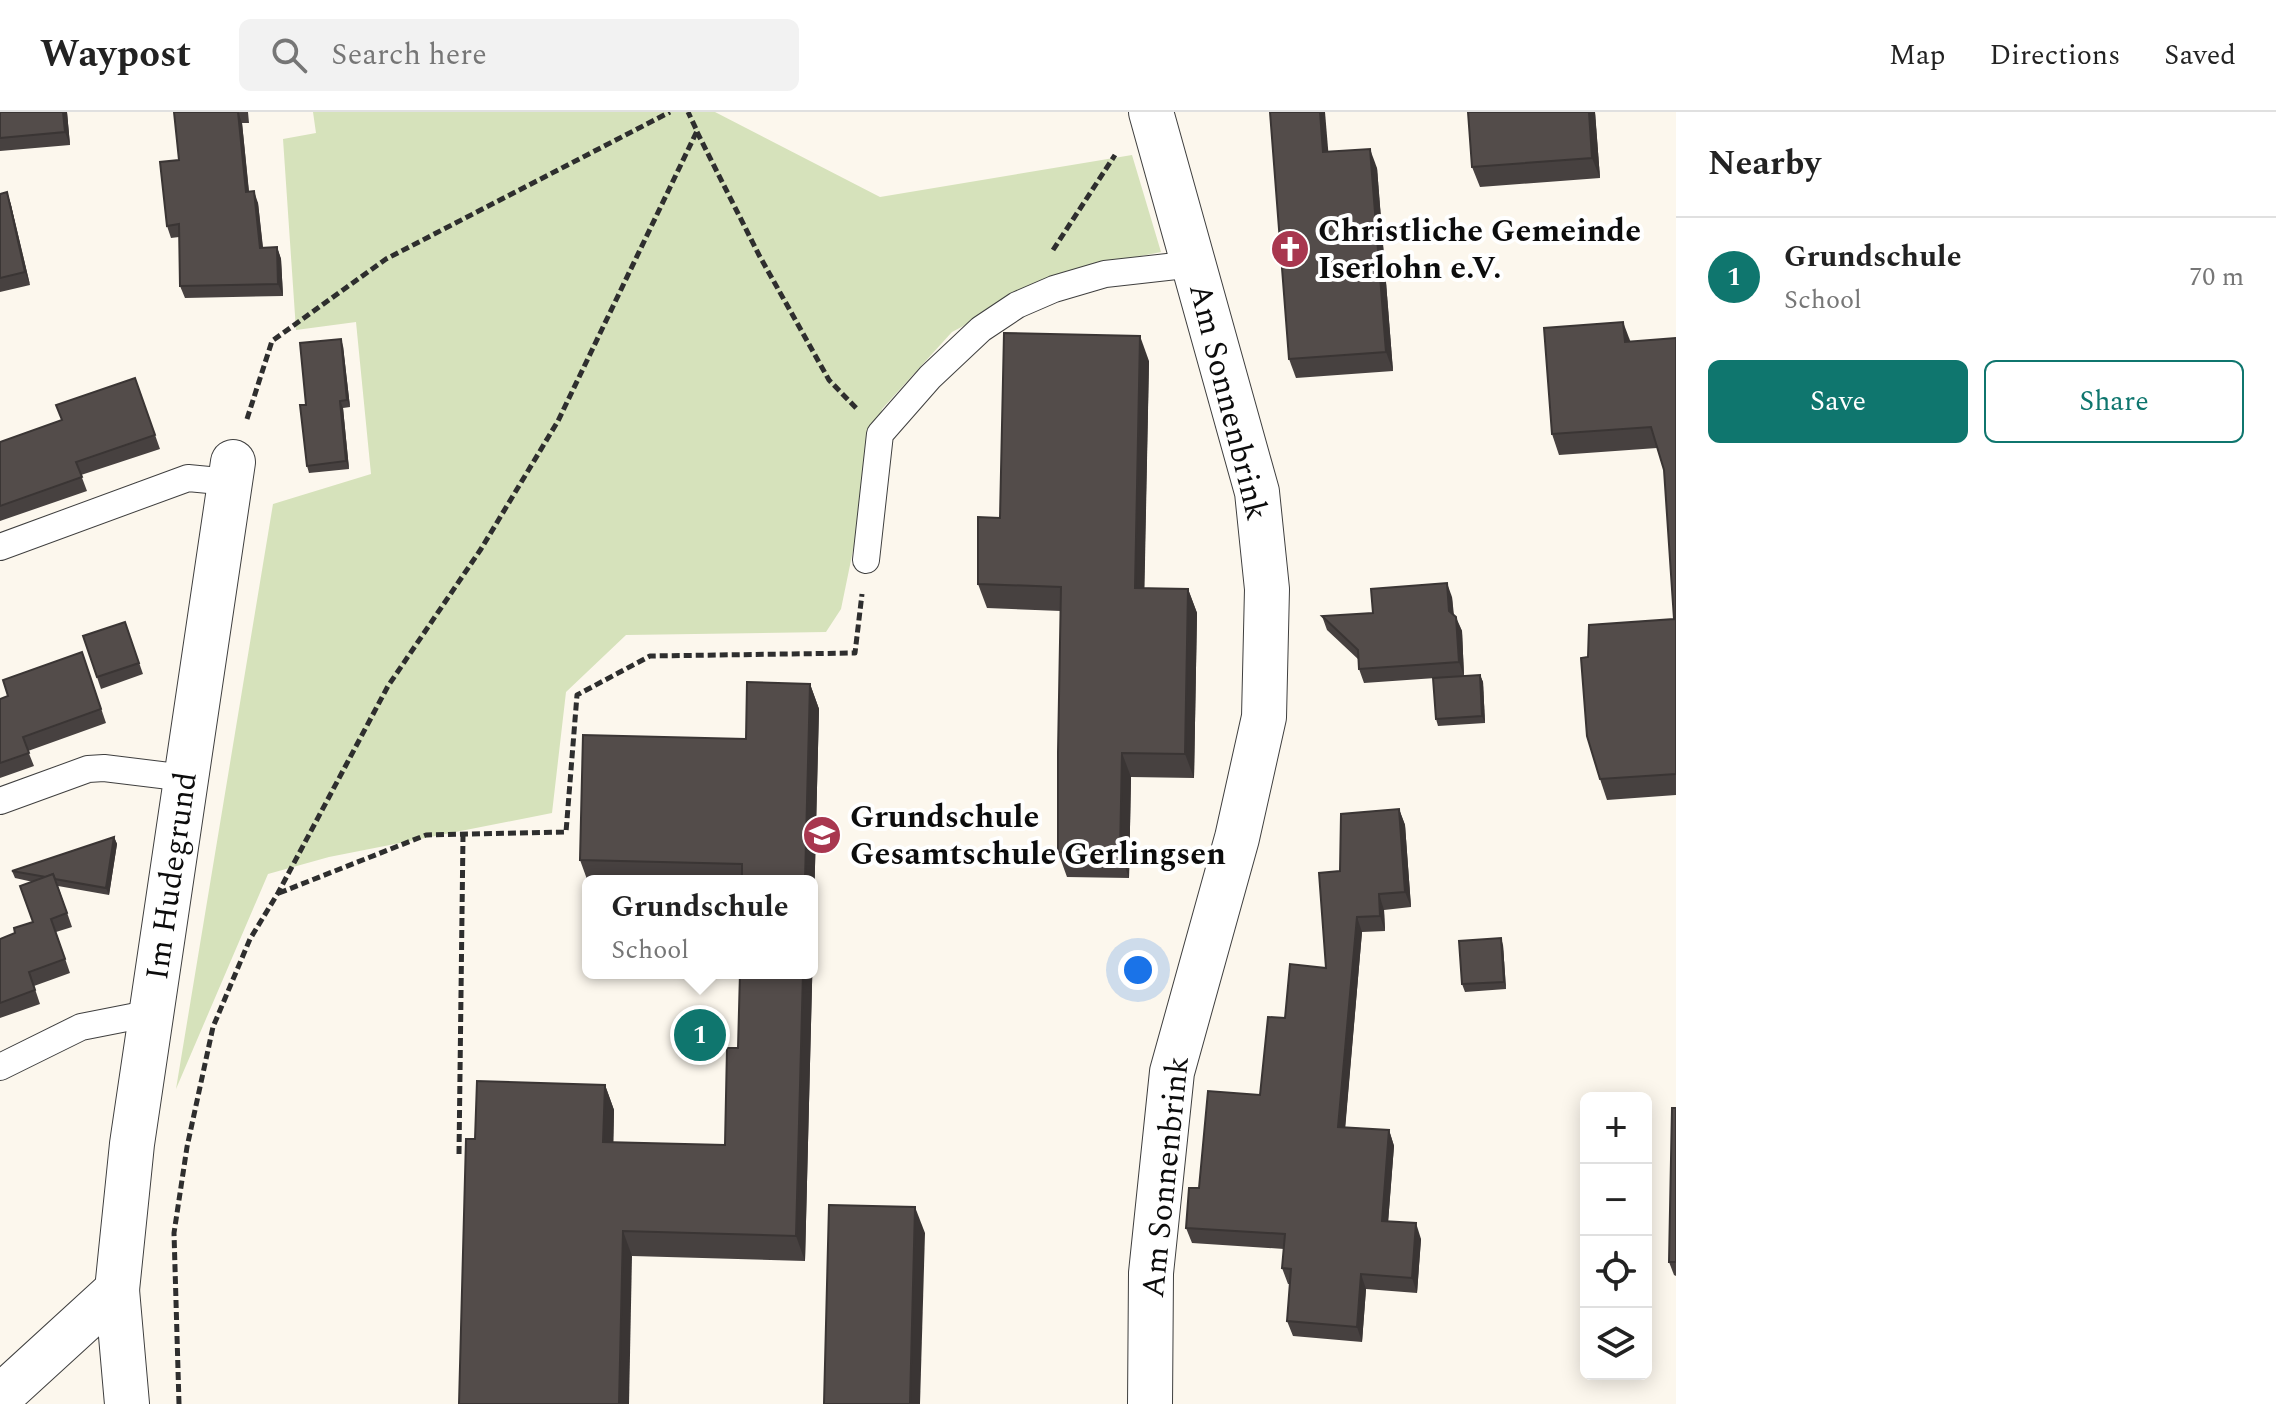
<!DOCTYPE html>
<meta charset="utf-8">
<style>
:root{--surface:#fff;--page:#f2f2f2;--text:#222;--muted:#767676;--line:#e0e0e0;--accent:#0f766e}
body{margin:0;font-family:Spectral,serif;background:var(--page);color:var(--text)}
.controls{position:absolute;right:24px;bottom:24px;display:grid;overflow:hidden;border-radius:12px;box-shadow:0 4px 20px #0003}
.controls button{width:72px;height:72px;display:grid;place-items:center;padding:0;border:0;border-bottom:2px solid var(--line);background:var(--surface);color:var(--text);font:40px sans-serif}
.you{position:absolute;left:1138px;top:858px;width:28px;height:28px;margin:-20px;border:6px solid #fff;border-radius:50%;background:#1a73e8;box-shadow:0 0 0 12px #1a73e833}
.badge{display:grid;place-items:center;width:52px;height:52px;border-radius:50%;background:var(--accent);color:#fff;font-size:26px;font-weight:700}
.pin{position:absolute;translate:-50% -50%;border:4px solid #fff;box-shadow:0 2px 8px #0006}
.popup{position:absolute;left:582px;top:763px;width:236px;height:104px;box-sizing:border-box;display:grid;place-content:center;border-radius:12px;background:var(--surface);filter:drop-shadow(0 2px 6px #0005);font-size:26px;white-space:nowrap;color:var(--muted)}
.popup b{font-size:30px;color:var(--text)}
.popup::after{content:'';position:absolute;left:50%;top:100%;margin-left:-16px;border:16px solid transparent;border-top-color:var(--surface)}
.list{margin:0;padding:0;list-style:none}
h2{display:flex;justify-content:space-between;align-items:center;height:104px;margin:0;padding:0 32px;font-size:34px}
h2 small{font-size:26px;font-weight:400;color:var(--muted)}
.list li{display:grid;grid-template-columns:52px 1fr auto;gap:24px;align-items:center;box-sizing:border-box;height:120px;padding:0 32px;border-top:2px solid var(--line)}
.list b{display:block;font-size:30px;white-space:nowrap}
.list p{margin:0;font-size:26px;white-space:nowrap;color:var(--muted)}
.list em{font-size:26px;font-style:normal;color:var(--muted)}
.actions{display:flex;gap:16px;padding:24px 32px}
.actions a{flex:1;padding:18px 0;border:2px solid var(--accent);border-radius:12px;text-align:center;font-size:28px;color:var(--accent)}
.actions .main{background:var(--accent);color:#fff}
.icon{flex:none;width:44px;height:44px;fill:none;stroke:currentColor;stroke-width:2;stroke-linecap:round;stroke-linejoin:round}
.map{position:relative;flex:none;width:1676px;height:1292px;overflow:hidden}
header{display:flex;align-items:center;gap:48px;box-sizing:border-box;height:112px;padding:0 40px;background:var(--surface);border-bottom:2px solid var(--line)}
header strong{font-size:38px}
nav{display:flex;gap:44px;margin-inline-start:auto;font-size:28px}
.search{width:560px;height:72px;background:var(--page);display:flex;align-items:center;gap:20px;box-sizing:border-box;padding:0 28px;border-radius:12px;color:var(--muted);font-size:30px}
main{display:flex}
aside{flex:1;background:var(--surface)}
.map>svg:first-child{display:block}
</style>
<header>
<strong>Waypost</strong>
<div class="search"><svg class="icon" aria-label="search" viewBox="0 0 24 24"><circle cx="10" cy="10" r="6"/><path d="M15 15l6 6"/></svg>Search here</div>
<nav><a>Map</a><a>Directions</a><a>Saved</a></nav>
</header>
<main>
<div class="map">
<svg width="1676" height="1292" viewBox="0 0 1676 1292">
<rect width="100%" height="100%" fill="#fcf7ed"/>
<polygon fill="#d6e2bb" points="313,0 715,0 880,85 1132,43 1161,140 1067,159 952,220 882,297 841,497 826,520 626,523 566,580 552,701 329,745 268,762 176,977 273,392 371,362 356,210 296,218 283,27 316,21"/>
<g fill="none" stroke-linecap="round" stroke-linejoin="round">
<g stroke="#3f3f3f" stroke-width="28">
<g id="service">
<polyline points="0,435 188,366 230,370"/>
<polyline points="866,448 880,322 930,265 981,217 1017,193 1054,177 1105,162 1194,152"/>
<polyline points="0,689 88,657 104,656 186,666"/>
<polyline points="0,955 81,915 152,901"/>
</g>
</g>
<g stroke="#3f3f3f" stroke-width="46">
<g id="minor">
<polyline points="117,1178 132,1032 233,350"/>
<polyline points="0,1285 117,1178 127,1292"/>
<polyline points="1150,1292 1151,1161 1172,960 1237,726 1264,605 1267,477 1257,380 1151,0"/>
</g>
</g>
<g stroke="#2e2e2e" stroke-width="5" stroke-dasharray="8 4" stroke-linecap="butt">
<polyline points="697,20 759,143 829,268 858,298"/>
<polyline points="1053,138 1115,43"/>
<polyline points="247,307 272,229 386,147 670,0"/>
<polyline points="279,781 426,723 566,720 577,583 650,544 855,541 862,482"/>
<polyline points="459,1042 463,723"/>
<polyline points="179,1292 174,1121 187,1035 213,915 250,827 278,781 388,574 481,437 558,309 697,19 688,0"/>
</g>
<use href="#service" stroke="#fff" stroke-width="26"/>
<use href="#minor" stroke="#fff" stroke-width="44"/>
</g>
<g fill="#474140">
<polygon points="0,0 67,0 70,33 0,39"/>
<polygon points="174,0 248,0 249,11 242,11 249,79 258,91 263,135 277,135 281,147 283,184 185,186 180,174 179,125 171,126 167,114 179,48"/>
<polygon points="1595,0 1600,66 1480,75 1472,55"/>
<polygon points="1328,40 1377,56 1393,259 1296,266 1289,247"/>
<polygon points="7,80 11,93 30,173 0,180 0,82"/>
<polygon points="1676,226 1676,683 1607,688 1600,667 1588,545 1674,507 1664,358 1657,336 1559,343 1552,322 1630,230"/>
<polygon points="343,234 350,295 343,296 349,357 309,361 307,354 306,293"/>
<polygon points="1149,249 1144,476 1188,477 1197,501 1194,666 1131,665 1129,766 1067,765 1058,740 1061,499 987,496 978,472 1000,406"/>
<polygon points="135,266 160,337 81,363 87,379 0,409 0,330 62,308"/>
<polygon points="1452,485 1454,503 1462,519 1464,564 1364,571 1359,557 1359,548 1327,518 1322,504 1373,501"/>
<polygon points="125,510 143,562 101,577 83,524"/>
<polygon points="82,540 106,611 28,639 34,654 0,666 0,587 8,584"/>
<polygon points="1480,563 1483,570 1485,611 1438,614 1436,607"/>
<polygon points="810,572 819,597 805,1149 632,1144 475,1027 605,973 614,998 613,1030 725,1033 812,769 588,770 580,748 746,627"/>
<polygon points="1399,697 1405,713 1411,795 1384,798 1385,819 1362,820 1345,1015 1389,1018 1394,1034 1388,1110 1421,1127 1417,1181 1366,1177 1362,1230 1293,1224 1287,1209 1290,1172 1288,1172 1282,1156 1284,1137 1192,1131 1186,1116 1199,1076 1260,983 1285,906 1326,856 1340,759"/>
<polygon points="114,725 117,732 109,783 58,774 72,815 56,820 70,861 34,874 40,892 0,906 0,827 15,821 33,810 33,770 15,766 12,759"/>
<polygon points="1503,833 1506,877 1465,880 1462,872"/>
<polygon points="1676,996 1676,1164 1674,1163 1669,1150"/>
</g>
<g fill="#3a3534">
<polygon points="63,0 67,0 70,33 65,20"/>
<polygon points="238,0 242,11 250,92 246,80"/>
<polygon points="1320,0 1325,0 1330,60 1323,40"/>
<polygon points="1589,0 1595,0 1600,66 1592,46"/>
<polygon points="1370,37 1377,56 1393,259 1386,240"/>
<polygon points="254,79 258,91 264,148 260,136"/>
<polygon points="7,80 11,93 30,173 25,160"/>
<polygon points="277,135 281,147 283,184 278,172"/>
<polygon points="1623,210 1631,231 1625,230"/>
<polygon points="1140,224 1149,249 1144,500 1135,476"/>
<polygon points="341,227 343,234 350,295 347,288"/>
<polygon points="340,289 343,296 349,357 346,349"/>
<polygon points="1447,471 1452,485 1454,513 1449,499"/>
<polygon points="1188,477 1197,501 1194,666 1185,642"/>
<polygon points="1456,505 1462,519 1464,564 1459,550"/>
<polygon points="1480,563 1483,570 1485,611 1482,604"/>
<polygon points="810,572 819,597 805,1149 796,1124 803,861 812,861 812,769 805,769"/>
<polygon points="1122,641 1131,665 1129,766 1120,741"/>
<polygon points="1399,697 1405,713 1411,795 1405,780"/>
<polygon points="114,725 117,732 109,783 106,776"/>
<polygon points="1379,782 1384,798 1385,819 1380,804"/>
<polygon points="1357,805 1362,820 1344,1030 1338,1015"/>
<polygon points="1501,826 1503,833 1506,877 1504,870"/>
<polygon points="605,973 614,998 613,1055 603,1030"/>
<polygon points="1389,1018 1394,1034 1387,1124 1382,1109"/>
<polygon points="915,1095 925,1121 920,1292 910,1292"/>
<polygon points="1416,1111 1421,1127 1417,1181 1412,1166"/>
<polygon points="623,1119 632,1144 629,1292 619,1292"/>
<polygon points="1361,1162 1366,1177 1362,1230 1357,1215"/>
</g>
<g fill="#534c4a" stroke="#3a3534" stroke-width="2">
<polygon points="0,0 63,0 65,20 0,26"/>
<polygon points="174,0 238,0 246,80 254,79 260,136 277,135 278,172 180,174 179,112 167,114 160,50 179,48"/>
<polygon points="1270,0 1320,0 1323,40 1370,37 1386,240 1289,247"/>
<polygon points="1468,0 1589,0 1592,46 1472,55"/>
<polygon points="7,80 25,160 0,166 0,82"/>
<polygon points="1623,210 1625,230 1676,226 1676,662 1600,667 1587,624 1581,546 1588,545 1589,513 1674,507 1664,358 1651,315 1552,322 1544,216"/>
<polygon points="1004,221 1140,224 1135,476 1188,477 1185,642 1122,641 1120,741 1058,740 1058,640 1061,475 978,472 978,405 1000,406"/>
<polygon points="341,227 347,288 340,289 346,349 307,354 300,293 306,293 300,231"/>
<polygon points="135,266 155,323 76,350 82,365 0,394 0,330 62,308 56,293"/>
<polygon points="1447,471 1449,499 1456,505 1459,550 1359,557 1358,538 1322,504 1373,501 1371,477"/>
<polygon points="125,510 139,551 97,565 83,524"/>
<polygon points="82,540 101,597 23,625 29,641 0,651 0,587 8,584 3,568"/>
<polygon points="1480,563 1482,604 1436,607 1433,566"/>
<polygon points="747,570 810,572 805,769 742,769 742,752 580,748 583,623 746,627"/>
<polygon points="1399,697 1405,780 1379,782 1380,804 1357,805 1338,1015 1389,1018 1382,1109 1416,1111 1412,1166 1361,1162 1357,1215 1287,1209 1291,1157 1282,1156 1285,1122 1186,1116 1189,1076 1199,1076 1208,979 1260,983 1268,905 1285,906 1290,852 1326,856 1319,761 1340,759 1341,702"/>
<polygon points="114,725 106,776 55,767 53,762 46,765 12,759"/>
<polygon points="53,762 67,801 51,807 65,847 29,860 35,878 0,891 0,827 15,821 14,816 33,810 20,774"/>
<polygon points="1501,826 1504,870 1462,872 1459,829"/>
<polygon points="740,861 803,861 796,1124 623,1119 619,1292 459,1292 466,1027 475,1027 477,969 605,973 603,1030 725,1033 727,936 738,936"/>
<polygon points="1672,996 1676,996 1676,1150 1669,1150"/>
<polygon points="829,1093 915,1095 910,1292 824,1292"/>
</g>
<defs>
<g id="church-disc" transform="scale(2)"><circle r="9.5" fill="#a8374f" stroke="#fff"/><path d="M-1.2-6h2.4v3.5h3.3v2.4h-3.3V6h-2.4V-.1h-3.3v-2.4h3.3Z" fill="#fff"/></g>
<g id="school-disc" transform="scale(2)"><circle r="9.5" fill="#a8374f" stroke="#fff"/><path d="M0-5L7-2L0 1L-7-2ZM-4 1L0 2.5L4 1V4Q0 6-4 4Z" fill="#fff"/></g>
</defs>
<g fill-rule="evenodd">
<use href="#church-disc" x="1290" y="137"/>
<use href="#school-disc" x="822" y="723"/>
</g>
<g text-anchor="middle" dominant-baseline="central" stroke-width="8" stroke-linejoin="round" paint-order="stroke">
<g font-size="32" font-weight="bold" fill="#0c0c0c" stroke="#fff" text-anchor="start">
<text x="1318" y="119">Christliche Gemeinde<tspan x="1318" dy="37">Iserlohn e.V.</tspan></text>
<text x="850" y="705">Grundschule<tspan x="850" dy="37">Gesamtschule Gerlingsen</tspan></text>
</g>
<g font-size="32" fill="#0c0c0c" stroke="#fff">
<text transform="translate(1228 290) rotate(76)">Am Sonnenbrink</text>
<text transform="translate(172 764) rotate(-82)">Im Hudegrund</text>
<text transform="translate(1166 1065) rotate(-84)">Am Sonnenbrink</text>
</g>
</g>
</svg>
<div class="controls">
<button>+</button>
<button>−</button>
<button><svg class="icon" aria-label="locate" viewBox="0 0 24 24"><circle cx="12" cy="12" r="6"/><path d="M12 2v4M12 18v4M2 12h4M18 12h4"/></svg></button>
<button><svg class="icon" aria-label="layers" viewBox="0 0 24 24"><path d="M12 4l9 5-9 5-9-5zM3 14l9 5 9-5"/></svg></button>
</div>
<div class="you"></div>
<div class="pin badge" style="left:700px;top:923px">1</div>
<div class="popup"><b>Grundschule</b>School</div>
</div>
<aside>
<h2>Nearby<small></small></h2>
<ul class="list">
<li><span class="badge">1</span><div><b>Grundschule</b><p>School</p></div><em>70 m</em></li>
</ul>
<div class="actions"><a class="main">Save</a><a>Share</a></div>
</aside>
</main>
